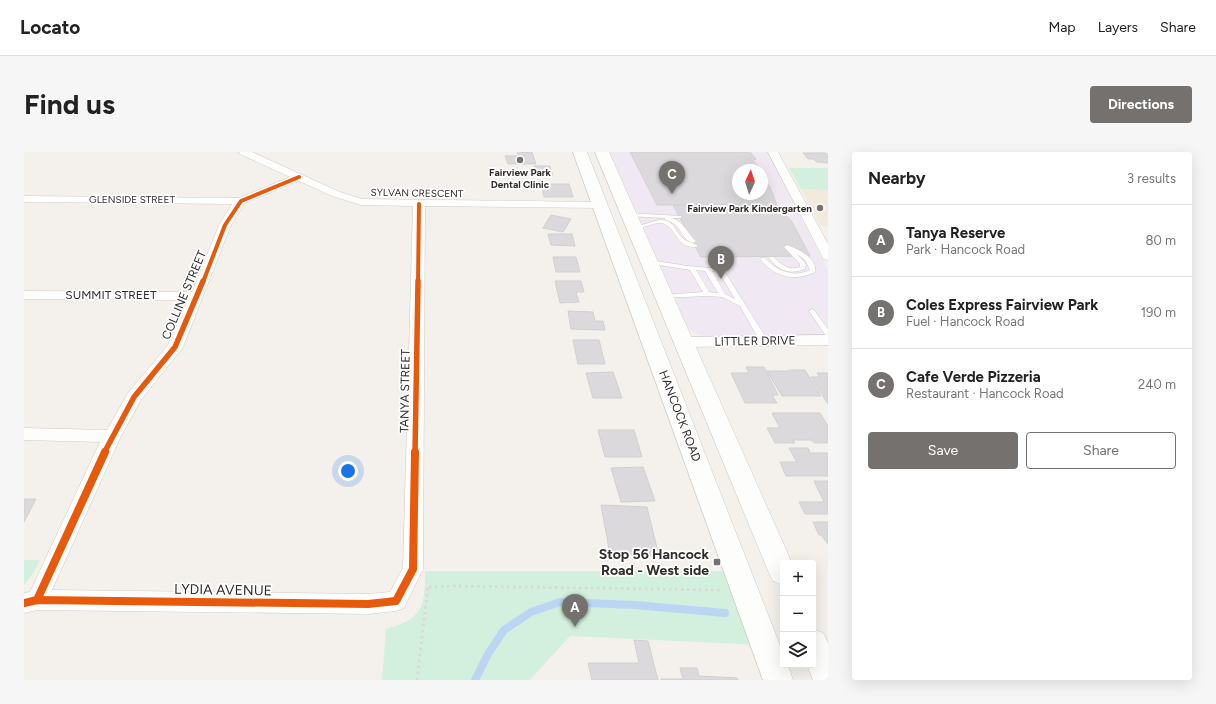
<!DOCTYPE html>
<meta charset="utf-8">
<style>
:root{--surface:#fff;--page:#f6f6f6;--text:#222;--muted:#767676;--line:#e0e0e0;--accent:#75716f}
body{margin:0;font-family:Figtree,sans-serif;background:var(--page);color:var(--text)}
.controls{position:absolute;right:12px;bottom:12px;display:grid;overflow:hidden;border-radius:4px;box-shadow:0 4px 16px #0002}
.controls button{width:36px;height:36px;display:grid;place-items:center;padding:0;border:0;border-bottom:1px solid var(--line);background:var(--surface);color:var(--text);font:20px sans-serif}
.compass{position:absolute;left:708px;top:12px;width:36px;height:36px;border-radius:50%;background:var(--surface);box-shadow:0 4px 16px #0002;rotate:4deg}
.you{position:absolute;left:324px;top:319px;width:14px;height:14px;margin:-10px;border:3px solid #fff;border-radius:50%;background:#1a73e8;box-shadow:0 0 0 6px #1a73e833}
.badge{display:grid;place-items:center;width:26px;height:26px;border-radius:50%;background:var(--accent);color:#fff;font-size:13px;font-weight:700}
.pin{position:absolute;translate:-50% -33px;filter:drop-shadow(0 1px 2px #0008)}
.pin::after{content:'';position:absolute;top:21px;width:14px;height:12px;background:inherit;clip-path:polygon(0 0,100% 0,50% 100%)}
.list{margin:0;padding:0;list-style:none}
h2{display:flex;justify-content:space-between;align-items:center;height:52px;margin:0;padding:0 16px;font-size:17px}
h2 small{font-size:13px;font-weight:400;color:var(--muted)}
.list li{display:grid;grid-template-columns:26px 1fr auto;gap:12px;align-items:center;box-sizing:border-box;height:72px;padding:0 16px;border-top:1px solid var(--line)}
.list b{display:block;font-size:15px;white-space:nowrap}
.list p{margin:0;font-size:13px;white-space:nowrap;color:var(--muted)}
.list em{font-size:13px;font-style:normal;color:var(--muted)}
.actions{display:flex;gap:8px;padding:12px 16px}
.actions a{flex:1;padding:9px 0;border:1px solid var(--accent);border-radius:4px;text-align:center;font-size:14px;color:var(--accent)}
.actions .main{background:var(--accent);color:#fff}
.icon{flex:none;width:22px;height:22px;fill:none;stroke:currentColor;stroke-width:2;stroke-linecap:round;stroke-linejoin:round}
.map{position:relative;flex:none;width:804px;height:528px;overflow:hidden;border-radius:4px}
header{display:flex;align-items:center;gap:24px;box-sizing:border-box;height:56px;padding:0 20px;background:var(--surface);border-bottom:1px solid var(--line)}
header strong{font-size:19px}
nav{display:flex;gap:22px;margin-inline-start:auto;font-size:14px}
.intro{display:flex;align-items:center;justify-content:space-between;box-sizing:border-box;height:96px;padding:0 24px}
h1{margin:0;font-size:28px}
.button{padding:10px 18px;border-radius:4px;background:var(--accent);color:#fff;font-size:14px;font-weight:700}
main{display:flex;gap:24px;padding:0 24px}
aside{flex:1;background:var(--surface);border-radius:4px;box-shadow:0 4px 16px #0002}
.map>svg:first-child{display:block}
</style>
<header>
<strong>Locato</strong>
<nav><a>Map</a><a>Layers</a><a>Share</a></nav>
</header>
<div class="intro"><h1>Find us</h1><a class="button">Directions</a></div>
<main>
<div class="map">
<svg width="804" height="528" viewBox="0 0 804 528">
<rect width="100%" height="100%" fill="#f4f0ec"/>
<path fill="#f0e8f2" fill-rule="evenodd" d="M585,0h158l61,118v66l-120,1 -11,-3 -7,-4 -4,-5zM714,18h24v24h-24z"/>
<polygon fill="#f1eadd" points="777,37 804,38 804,74 797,74"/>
<g fill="#d3f0de">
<polygon points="765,16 804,16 804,38 777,37"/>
<polygon points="0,408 16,408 10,420 0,433"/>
<path d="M401,419h310l28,74 -193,-9 -40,44h-148l4,-51c37,-10 39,-22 39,-58z"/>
</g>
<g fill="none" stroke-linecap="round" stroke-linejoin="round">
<polyline stroke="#bad6f3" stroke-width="8" points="451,528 464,502 480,478 507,460 536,450 611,453 701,461"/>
</g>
<g fill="#dcd9dd" stroke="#d1d0cf">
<polygon points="508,0 512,12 484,12 481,4 495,4 493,1"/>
<polygon points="606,0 726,0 732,7 729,8 736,17 714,18 714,42 738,42 738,29 741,29 746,35 753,53 633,53"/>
<polygon points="779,1 804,1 804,11 793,10 789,7 784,7"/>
<polygon points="510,14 526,14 529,24 512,24"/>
<polygon points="517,32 545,32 549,45 520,45"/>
<polygon points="649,53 753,53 768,70 786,104 677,105"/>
<polygon points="527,63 547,67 539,80 519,76"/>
<polygon points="524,82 548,82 551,94 527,93"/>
<polygon points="529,105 552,105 556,120 532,120"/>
<polygon points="531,129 557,129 560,140 552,140 555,150 536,151"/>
<polygon points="544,159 569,160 571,169 579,169 581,178 547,177"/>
<polygon points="549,188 575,188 581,212 554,212"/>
<polygon points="722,215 740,215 754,243 748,243 753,251 721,251 707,221 725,221"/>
<polygon points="765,218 781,218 797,244 758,244 743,219 765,219"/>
<polygon points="589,220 598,246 569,246 562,221"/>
<polygon points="793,221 804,221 804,252 787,225 796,225"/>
<polygon points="748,261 796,261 804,274 804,291 791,291 787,288 769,288 771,291 751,291 743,276 756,276"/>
<polygon points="574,278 610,278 618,305 581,305"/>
<polygon points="765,296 784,296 786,301 804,301 804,324 762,324 756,310 773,310"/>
<polygon points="619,315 631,349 597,350 587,316"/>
<polygon points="790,329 804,329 804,362 781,362 775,350 800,350"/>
<polygon points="0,347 12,347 0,370"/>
<polygon points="577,353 623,355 635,404 586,402"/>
<polygon points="789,370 804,370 804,392 797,383 795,383"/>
<polygon points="610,488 624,489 634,528 568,528 564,511 615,511"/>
<polygon points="656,516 673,516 675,524 713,526 714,528 637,528 637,527 659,527"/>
</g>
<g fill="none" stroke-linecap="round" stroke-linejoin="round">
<g stroke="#cecac7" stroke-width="1">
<g id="service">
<path d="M604,61l53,3v2h-9c12,4 15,15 24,23l-3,2c-14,-5 -10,-19 -28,-23v-2l-39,-2 -1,-1z"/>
<path d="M635,68c17,-1 16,14 26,20 3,2 8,3 12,5v2c-21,2 -20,-20 -35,-24 -6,-1 -21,5 -28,7l-3,-2z"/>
<path d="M763,93c11,4 31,13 28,27 -20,10 -41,5 -55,-13l1,-1h4c12,13 28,20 45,12l-5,-10 -8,-6 9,10 -1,5c-15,6 -26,2 -36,-11l1,-1h4c7,8 15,14 26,10v-3l-16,-17z"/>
<path d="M625,108l39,6 35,3 45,72 -1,2h-6l-21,-37 -18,-9 -15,-1 -45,2v-2l2,-1 39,-3 -13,-22 -43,-7v-2zM672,118l9,1 13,22 -9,-1zM688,119l7,1 16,27 -10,-5z"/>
<polygon points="788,157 790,158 804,177 804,184 802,184 785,159"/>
</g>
</g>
<g stroke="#cecac7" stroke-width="1">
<g id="minor">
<path d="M215,0h13l88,40 22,7 238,3 4,1 2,2 -2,2 -4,1 -175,-2 -2,363 -19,39 -8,3 -28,3 -331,-4 -13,3v-20l6,-1 70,-150 -76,-2v-12l83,2 21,-37 40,-48 20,-45 -164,-1v-8l168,1 27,-67 13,-21 -208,-2v-6l215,2 51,-21 -50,-23zM275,29l33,15 29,9 52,1 -10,362 -13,24 -22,2 -316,-4 69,-154 20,-36 42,-53 48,-122 14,-22z"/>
<polygon points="744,0 754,0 804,92 804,108 799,107 798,104"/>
<polygon points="804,183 804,193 659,195 654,193 651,190 654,187 659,185"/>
</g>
</g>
<g stroke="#cecac7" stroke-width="1">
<g id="secondary">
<polygon points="549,0 563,0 759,501 759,513 764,513 769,528 739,528"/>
<polygon points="571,0 585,0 768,411 759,411 759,433 749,429 745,421"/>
<polygon points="789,477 799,481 804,491 804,528 789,528 783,513 789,513"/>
</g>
</g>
<g stroke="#dad9d8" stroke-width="3" stroke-dasharray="2.5 3.5" stroke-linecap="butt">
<polyline points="405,435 429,434 696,438"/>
<polyline points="393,528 404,434"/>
</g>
<use href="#service" fill="#fdfdfc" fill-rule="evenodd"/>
<use href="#minor" fill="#fdfdfc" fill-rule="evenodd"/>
<use href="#secondary" fill="#fdfdfc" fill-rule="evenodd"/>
<g stroke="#fff" stroke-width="5.5">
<g id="cycleway-far2">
<polyline points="179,130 201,73 217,49 275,25"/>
<polyline points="394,130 395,52"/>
</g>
</g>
<g stroke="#fff" stroke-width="8">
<g id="cycleway-far1">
<polyline points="80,301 110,245 151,195 179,129"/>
<polyline points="391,301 394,129"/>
</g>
</g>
<g stroke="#fff" stroke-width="10">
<g id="cycleway">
<polyline points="13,448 81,300"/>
<polyline points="0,451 13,448 344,452 372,449 389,417 391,300"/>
</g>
</g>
<use href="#cycleway-far2" stroke="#e8590c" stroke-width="4"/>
<use href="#cycleway-far1" stroke="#e8590c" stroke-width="5.5"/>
<use href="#cycleway" stroke="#e8590c" stroke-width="8"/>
</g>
<g fill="#75716f" stroke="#fff" stroke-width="1.5">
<circle cx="496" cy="8" r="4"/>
<circle cx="796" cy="56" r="4"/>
<rect x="689" y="406" width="8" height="8" rx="2"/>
</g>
<g text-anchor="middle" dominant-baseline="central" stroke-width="3.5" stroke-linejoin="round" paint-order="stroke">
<g font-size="10" font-weight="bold" fill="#302d2b" stroke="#fff">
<text x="496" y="20">Fairview Park<tspan x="496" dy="12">Dental Clinic</tspan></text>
<text x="788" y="56" text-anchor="end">Fairview Park Kindergarten</text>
</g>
<g font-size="10" fill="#302d2b" stroke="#fff">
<text transform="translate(393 41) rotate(1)">SYLVAN CRESCENT</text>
<text x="108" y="47">GLENSIDE STREET</text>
</g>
<g font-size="12" fill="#302d2b" stroke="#fff">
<text x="87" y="143">SUMMIT STREET</text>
<text transform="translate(160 143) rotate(-67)">COLLINE STREET</text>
<text transform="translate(731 189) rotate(-1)">LITTLER DRIVE</text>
<text transform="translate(381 239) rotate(-89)">TANYA STREET</text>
<text transform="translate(656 264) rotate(69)">HANCOCK ROAD</text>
</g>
<g font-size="14" font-weight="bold" fill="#302d2b" stroke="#fff" text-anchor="end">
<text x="685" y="402">Stop 56 Hancock<tspan x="685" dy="16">Road - West side</tspan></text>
</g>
<g font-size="14" fill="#302d2b" stroke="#fff">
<text transform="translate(199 438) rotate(1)">LYDIA AVENUE</text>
</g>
</g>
</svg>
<div class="controls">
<button>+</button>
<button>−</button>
<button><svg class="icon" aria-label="layers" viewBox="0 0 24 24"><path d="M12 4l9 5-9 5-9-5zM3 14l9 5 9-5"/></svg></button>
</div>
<svg class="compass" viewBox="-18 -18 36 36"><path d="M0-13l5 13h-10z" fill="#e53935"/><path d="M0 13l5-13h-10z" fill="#767676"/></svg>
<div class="you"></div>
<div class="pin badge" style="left:551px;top:475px">A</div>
<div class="pin badge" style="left:697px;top:127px">B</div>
<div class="pin badge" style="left:648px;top:42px">C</div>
</div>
<aside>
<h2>Nearby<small>3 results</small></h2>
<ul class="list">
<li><span class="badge">A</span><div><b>Tanya Reserve</b><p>Park · Hancock Road</p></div><em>80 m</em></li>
<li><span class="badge">B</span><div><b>Coles Express Fairview Park</b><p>Fuel · Hancock Road</p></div><em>190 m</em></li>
<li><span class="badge">C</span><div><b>Cafe Verde Pizzeria</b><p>Restaurant · Hancock Road</p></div><em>240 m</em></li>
</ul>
<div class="actions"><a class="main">Save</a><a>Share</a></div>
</aside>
</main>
